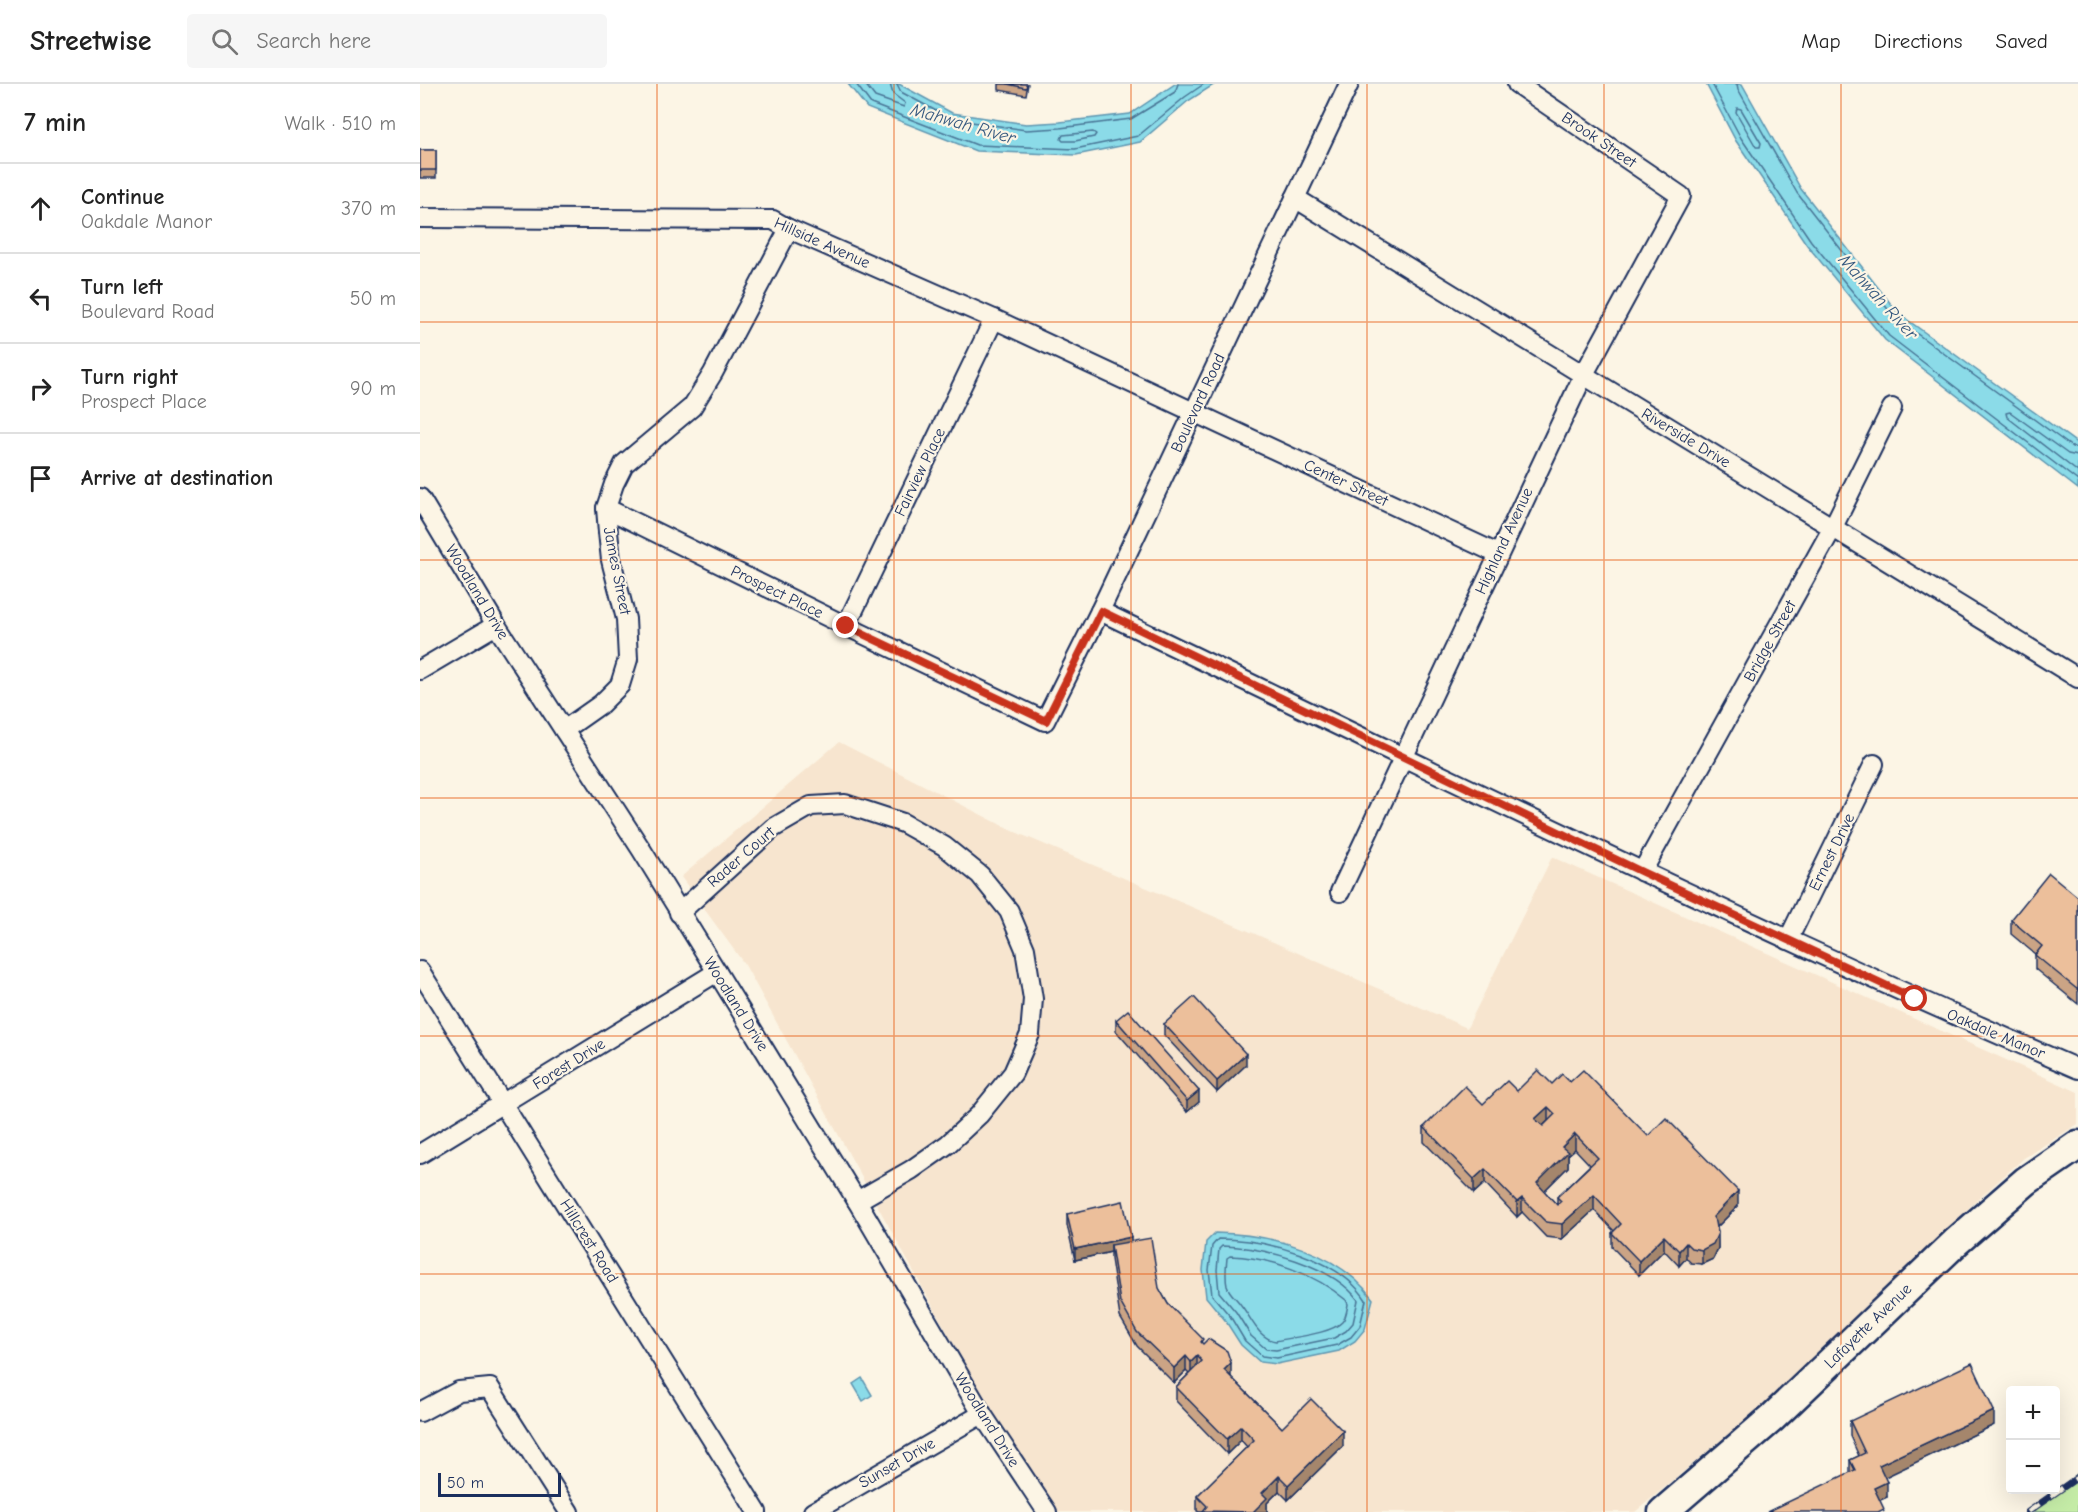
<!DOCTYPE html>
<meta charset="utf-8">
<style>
:root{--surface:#fff;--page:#f6f6f6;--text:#222;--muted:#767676;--line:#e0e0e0}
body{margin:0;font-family:"Comic Neue",sans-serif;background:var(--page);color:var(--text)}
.controls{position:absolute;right:18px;bottom:18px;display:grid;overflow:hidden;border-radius:6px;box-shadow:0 6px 24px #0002}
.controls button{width:54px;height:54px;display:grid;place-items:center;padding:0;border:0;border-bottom:2px solid var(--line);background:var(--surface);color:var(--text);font:30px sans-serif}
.scale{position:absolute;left:18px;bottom:15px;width:123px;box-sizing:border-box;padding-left:6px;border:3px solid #1b2f5e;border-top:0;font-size:16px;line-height:21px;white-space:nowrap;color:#1b2f5e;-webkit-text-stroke:4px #fcf5e5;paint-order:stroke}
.stop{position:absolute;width:18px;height:18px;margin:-14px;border:4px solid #c8321e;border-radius:50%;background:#fff}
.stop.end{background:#c8321e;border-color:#fff;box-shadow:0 2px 6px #0008}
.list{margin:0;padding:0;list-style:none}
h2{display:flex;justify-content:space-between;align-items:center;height:78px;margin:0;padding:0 24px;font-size:26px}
h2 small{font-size:20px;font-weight:400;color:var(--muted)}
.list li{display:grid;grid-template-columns:39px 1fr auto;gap:18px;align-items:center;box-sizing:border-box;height:90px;padding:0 24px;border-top:2px solid var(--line)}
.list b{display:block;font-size:22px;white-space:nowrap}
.list p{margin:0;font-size:20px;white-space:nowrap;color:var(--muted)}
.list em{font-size:20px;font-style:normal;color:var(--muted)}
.icon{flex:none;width:33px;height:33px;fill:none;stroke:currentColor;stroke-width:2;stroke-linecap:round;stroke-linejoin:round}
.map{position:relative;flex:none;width:1658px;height:1428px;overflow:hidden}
header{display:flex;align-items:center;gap:36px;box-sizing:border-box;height:84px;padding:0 30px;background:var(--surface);border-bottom:2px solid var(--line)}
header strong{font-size:28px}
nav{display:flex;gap:33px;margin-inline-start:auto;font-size:21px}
.search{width:420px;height:54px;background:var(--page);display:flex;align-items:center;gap:15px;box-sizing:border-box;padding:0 21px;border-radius:6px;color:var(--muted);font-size:22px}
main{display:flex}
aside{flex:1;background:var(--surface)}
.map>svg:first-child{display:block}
</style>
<header>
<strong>Streetwise</strong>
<div class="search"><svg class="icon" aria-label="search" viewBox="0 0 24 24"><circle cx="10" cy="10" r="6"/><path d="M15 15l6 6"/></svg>Search here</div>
<nav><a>Map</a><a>Directions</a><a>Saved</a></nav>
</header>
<main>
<aside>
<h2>7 min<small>Walk · 510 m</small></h2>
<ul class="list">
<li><svg class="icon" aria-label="ahead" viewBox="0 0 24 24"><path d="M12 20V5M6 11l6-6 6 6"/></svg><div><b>Continue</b><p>Oakdale Manor</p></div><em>370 m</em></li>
<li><svg class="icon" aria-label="left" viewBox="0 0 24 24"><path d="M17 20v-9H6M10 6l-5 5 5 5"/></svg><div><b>Turn left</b><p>Boulevard Road</p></div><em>50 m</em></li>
<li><svg class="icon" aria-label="right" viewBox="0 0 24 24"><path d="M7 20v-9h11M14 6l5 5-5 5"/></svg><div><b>Turn right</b><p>Prospect Place</p></div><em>90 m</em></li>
<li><svg class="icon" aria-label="arrive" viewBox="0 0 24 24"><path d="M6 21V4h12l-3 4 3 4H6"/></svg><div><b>Arrive at destination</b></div></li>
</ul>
</aside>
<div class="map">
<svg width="1658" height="1428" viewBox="0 0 1658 1428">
<rect width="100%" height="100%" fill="#fcf5e5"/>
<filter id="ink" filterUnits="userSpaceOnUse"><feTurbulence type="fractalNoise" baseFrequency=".0167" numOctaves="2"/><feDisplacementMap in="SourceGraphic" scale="12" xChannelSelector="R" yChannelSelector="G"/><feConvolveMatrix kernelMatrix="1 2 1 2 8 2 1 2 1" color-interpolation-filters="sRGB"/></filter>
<g filter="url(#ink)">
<polygon fill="#f7e5cf" points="419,658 593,747 833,849 1047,944 1132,773 1658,1008 1658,1040 1604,1074 1554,1119 1339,1325 1215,1428 626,1428 325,881 261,793"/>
<polygon fill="#c5eca7" stroke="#708e82" stroke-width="1.5" points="1658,1389 1658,1428 1612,1428"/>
<g fill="#8bdbe8" stroke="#5e96b1" stroke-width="1.5">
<polygon points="428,0 479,0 532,29 606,40 640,38 710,30 755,0 795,0 768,17 720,58 656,71 556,67 447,24"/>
<polygon points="1286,0 1322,0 1381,105 1478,229 1658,360 1658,405 1465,256 1387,161 1316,57"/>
<path d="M795,1149c56,1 123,18 158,66l-8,30 -10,12 -16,10 -62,13 -17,-2 -19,-17 -16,-25 -19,-23 -3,-27 3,-28z"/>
<polygon points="442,1294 452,1311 443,1317 433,1300"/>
</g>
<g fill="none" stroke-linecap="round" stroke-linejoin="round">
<g stroke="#487495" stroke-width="1.5">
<polyline points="436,0 451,20 557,61 655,65 718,52 765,13 784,0"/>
<polyline points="445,0 455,13 484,23 485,19 473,10 470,0"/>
<polyline points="477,0 481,8 531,35 606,46 640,44 711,35 755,8 758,0"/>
<polyline points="1292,0 1321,54 1391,157 1469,252 1658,397"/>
<polyline points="1317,0 1318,5 1377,109 1474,233 1652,363 1658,364"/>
<polygon points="1317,24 1321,25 1341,59 1340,63 1336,63 1316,28"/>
<polygon points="673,48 676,50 674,53 655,57 643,57 641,55 643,51"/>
<polyline points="1658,372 1648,370 1590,328 1586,329 1587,333 1658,388"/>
<path d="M798,1155c48,0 121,19 148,61l-6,26 -9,11 -14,8 -60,13 -15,-2 -17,-15 -15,-25 -18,-21 -3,-25 3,-24z"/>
<path d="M802,1162c41,1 110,19 136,54l-5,23 -7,8 -12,7 -58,12 -10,-1 -15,-13 -15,-24 -17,-20 -2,-22 2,-21z"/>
<path d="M810,1172c40,1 85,18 116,44l2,4c-1,6 -2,14 -6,18 -11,12 -50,15 -66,19 -18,-2 -25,-24 -35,-36 -4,-6 -12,-12 -14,-19 -2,-9 -1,-19 0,-28z"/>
</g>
<g stroke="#1b2f5e" stroke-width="22">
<g id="minor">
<polyline points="875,114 1658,594"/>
<polyline points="0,134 353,136 369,145 574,235 1078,470"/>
<polyline points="0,414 76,541 221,765 297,888 437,1117 562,1330 627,1428"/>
<polyline points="186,424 426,542 625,637 680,527 929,0"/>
<path d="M680,527c325,156 648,316 978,458"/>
<polyline points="426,542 574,235"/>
<polyline points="0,586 76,541"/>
<polyline points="144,646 181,620 200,601 208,575 206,535 191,476 188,448 186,424 194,400 204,380 272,323 293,289 369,145"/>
<polyline points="1222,788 1413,443 1472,324"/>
<polyline points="920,808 1163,292 1261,112 1097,0"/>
<polyline points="259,829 353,744 391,722 425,720 483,739 524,762 560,791 589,827 605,865 613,915 610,950 593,989 559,1031 528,1060 491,1086 437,1117"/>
<polyline points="1368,856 1454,680"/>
<polyline points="0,887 337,1428"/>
<polyline points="0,1070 297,888"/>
<polyline points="0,1328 39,1307 70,1304 149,1428"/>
<polyline points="393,1428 562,1330"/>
</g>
</g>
<g stroke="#1b2f5e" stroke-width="33">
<polyline id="primary" points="1243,1428 1351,1335 1536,1158 1606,1097 1658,1061"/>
</g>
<use href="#minor" stroke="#fcf5e5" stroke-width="18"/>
<use href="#primary" stroke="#fcf5e5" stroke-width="28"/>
<g stroke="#1b2f5e" stroke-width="7">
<polyline id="rail" points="1608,1428 1658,1393"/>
</g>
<use href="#rail" stroke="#fcf5e5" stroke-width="4.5" stroke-dasharray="14" stroke-linecap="butt"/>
</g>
<g fill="#cba485" stroke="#1b2f5e" stroke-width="1.5" fill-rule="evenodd">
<polygon points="579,0 608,0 606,11 579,6"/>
<rect x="0" y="66" width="16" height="28"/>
<polygon points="1658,813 1658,920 1615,885 1615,870 1591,850 1591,836"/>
<polygon points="696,936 779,1018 767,1028 696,947"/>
<polygon points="744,940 826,981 797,1008 744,951"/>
<path d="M1150,998l78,54 90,70 -21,21 1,21 -5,11 -11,5 -11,-1 -5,-5 -7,8 -15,-16 -25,25 -27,-28v-14l2,-2 -20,-21 -32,29 -16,-2 -24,-25 -5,5 -32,-34 -11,10 -50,-51v-15l93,-36 35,-7zM1155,1065l15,16 -33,32v8l-13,-14 24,-24v-12z"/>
<polygon points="647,1130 711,1157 748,1220 811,1293 862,1344 923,1362 868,1416 859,1407 847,1419 847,1428 779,1428 777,1427 777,1412 827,1363 821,1356 807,1370 756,1317 756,1303 769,1290 766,1287 754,1299 717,1262 700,1233 691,1175 691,1168 655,1176 647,1141"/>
<polygon points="1430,1337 1574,1341 1464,1393 1467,1413 1459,1416 1464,1428 1430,1389 1430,1376 1439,1372 1430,1352"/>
</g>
<g fill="#a5866c" stroke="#1b2f5e" stroke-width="1.5">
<polygon points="826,970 826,981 797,1008 797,997"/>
<polygon points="779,1007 779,1018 767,1028 767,1017"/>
<polygon points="1128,1023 1128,1037 1115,1049 1115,1035"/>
<polygon points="1155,1050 1155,1065 1148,1071 1148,1083 1117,1114 1117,1099 1142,1063"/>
<polygon points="1065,1085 1065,1099 1054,1109 1054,1095"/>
<polygon points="1318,1107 1318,1122 1293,1147 1293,1133"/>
<polygon points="1174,1111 1174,1126 1142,1155 1142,1140"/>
<polygon points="1102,1114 1102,1128 1097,1133 1097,1118"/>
<polygon points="1298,1149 1298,1164 1293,1175 1282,1180 1282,1166"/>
<polygon points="1244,1152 1244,1166 1219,1191 1219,1177"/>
<polygon points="711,1153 711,1164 691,1161 691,1168 655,1176 655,1165"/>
<polygon points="1266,1159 1266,1174 1259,1182 1259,1167"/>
<polygon points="766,1272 766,1287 754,1299 754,1284"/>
<polygon points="777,1272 777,1286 771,1292 771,1278"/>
<polygon points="811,1279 811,1293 804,1286"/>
<polygon points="1574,1327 1574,1341 1459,1396 1459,1381"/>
<polygon points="821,1342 821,1356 807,1370 807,1355"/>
<polygon points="923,1347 923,1362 868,1416 868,1401"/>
<polygon points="859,1392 859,1407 847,1419 847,1428 833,1428 842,1409"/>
<polygon points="1467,1398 1467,1413 1454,1419 1454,1404"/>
</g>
<g fill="#ecbf9b" stroke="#1b2f5e" stroke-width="1.5" fill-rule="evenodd">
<polygon points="587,0 607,0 606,4"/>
<rect x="0" y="66" width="16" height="20"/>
<polygon points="1629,789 1658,813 1658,906 1615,871 1622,862 1591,836"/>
<polygon points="774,913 826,970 797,997 744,940"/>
<polygon points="708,926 779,1007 767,1017 696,936"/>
<path d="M1118,986l14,14 10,-10 8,8 13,-12 65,66 18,-18 72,73 -25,26 3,5 2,11 -5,11 -11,6 -11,-2 -5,-5 -7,8 -15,-15 -25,25 -27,-28 9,-9 -27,-29 -32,29 -16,-2 -24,-24 -5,4 -32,-33 -11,10 -50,-52 41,-41 18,18 24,-23 10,10zM1128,1023l7,7 -12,12 -8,-7zM1155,1050l23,24 -41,39 4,4 -4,4 -20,-22 31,-31 -6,-5z"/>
<polygon points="703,1117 711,1153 655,1165 647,1130"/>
<polygon points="731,1154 739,1204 748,1220 783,1255 781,1258 783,1260 788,1255 790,1256 807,1267 811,1279 804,1286 862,1344 891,1315 923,1347 868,1401 859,1392 842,1409 847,1414 833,1428 783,1427 787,1422 777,1412 834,1356 821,1342 807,1355 756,1303 782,1277 777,1272 771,1278 766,1272 754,1284 717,1248 700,1218 691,1161"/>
<polygon points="1552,1279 1574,1327 1459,1381 1467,1398 1454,1404 1464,1425 1458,1428 1347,1428 1435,1386 1430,1376 1445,1369 1430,1337"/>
</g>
</g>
<g fill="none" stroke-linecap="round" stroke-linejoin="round" filter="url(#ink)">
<polyline stroke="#c8321e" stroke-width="8" points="426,542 626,637 681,527 1222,788 1495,915"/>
</g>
<path fill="none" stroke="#e8590c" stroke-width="1.5" stroke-opacity="0.55" d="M237,0v1428M474,0v1428M711,0v1428M947,0v1428M1184,0v1428M1421,0v1428M0,238h1658M0,476h1658M0,714h1658M0,952h1658M0,1190h1658"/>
<g text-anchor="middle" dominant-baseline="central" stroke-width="4.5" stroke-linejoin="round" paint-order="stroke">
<g font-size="16" fill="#1b2f5e" stroke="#fcf5e5">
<text transform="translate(1179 56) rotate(34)">Brook Street</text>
<text transform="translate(402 159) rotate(24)">Hillside Avenue</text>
<text transform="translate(778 319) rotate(-65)">Boulevard Road</text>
<text transform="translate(1266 354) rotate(31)">Riverside Drive</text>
<text transform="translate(500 388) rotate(-64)">Fairview Place</text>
<text transform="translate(926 399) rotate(25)">Center Street</text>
<text transform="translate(1084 457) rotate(-65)">Highland Avenue</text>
<text transform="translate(197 487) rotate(79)">James Street</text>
<text transform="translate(57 508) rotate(59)">Woodland Drive</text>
<text transform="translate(357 508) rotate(26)">Prospect Place</text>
<text transform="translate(1350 557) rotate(-61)">Bridge Street</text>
<text transform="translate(1412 768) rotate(-64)">Ernest Drive</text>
<text transform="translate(321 773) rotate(-41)">Rader Court</text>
<text transform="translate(316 920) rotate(58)">Woodland Drive</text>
<text transform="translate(1576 950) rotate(23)">Oakdale Manor</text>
<text transform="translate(149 980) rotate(-32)">Forest Drive</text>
<text transform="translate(169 1157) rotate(58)">Hillcrest Road</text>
<text transform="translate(1448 1242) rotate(-44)">Lafayette Avenue</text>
<text transform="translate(567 1336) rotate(58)">Woodland Drive</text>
<text transform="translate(477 1379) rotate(-30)">Sunset Drive</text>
</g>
<g font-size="18" font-style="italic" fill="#375a80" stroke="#fcf5e5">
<text transform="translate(543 40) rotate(16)">Mahwah River</text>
<text transform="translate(1458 213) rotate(48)">Mahwah River</text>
</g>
</g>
</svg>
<div class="controls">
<button>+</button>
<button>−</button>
</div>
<div class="scale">50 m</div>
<div class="stop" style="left:1495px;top:915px"></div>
<div class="stop end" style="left:426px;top:542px"></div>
</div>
</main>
